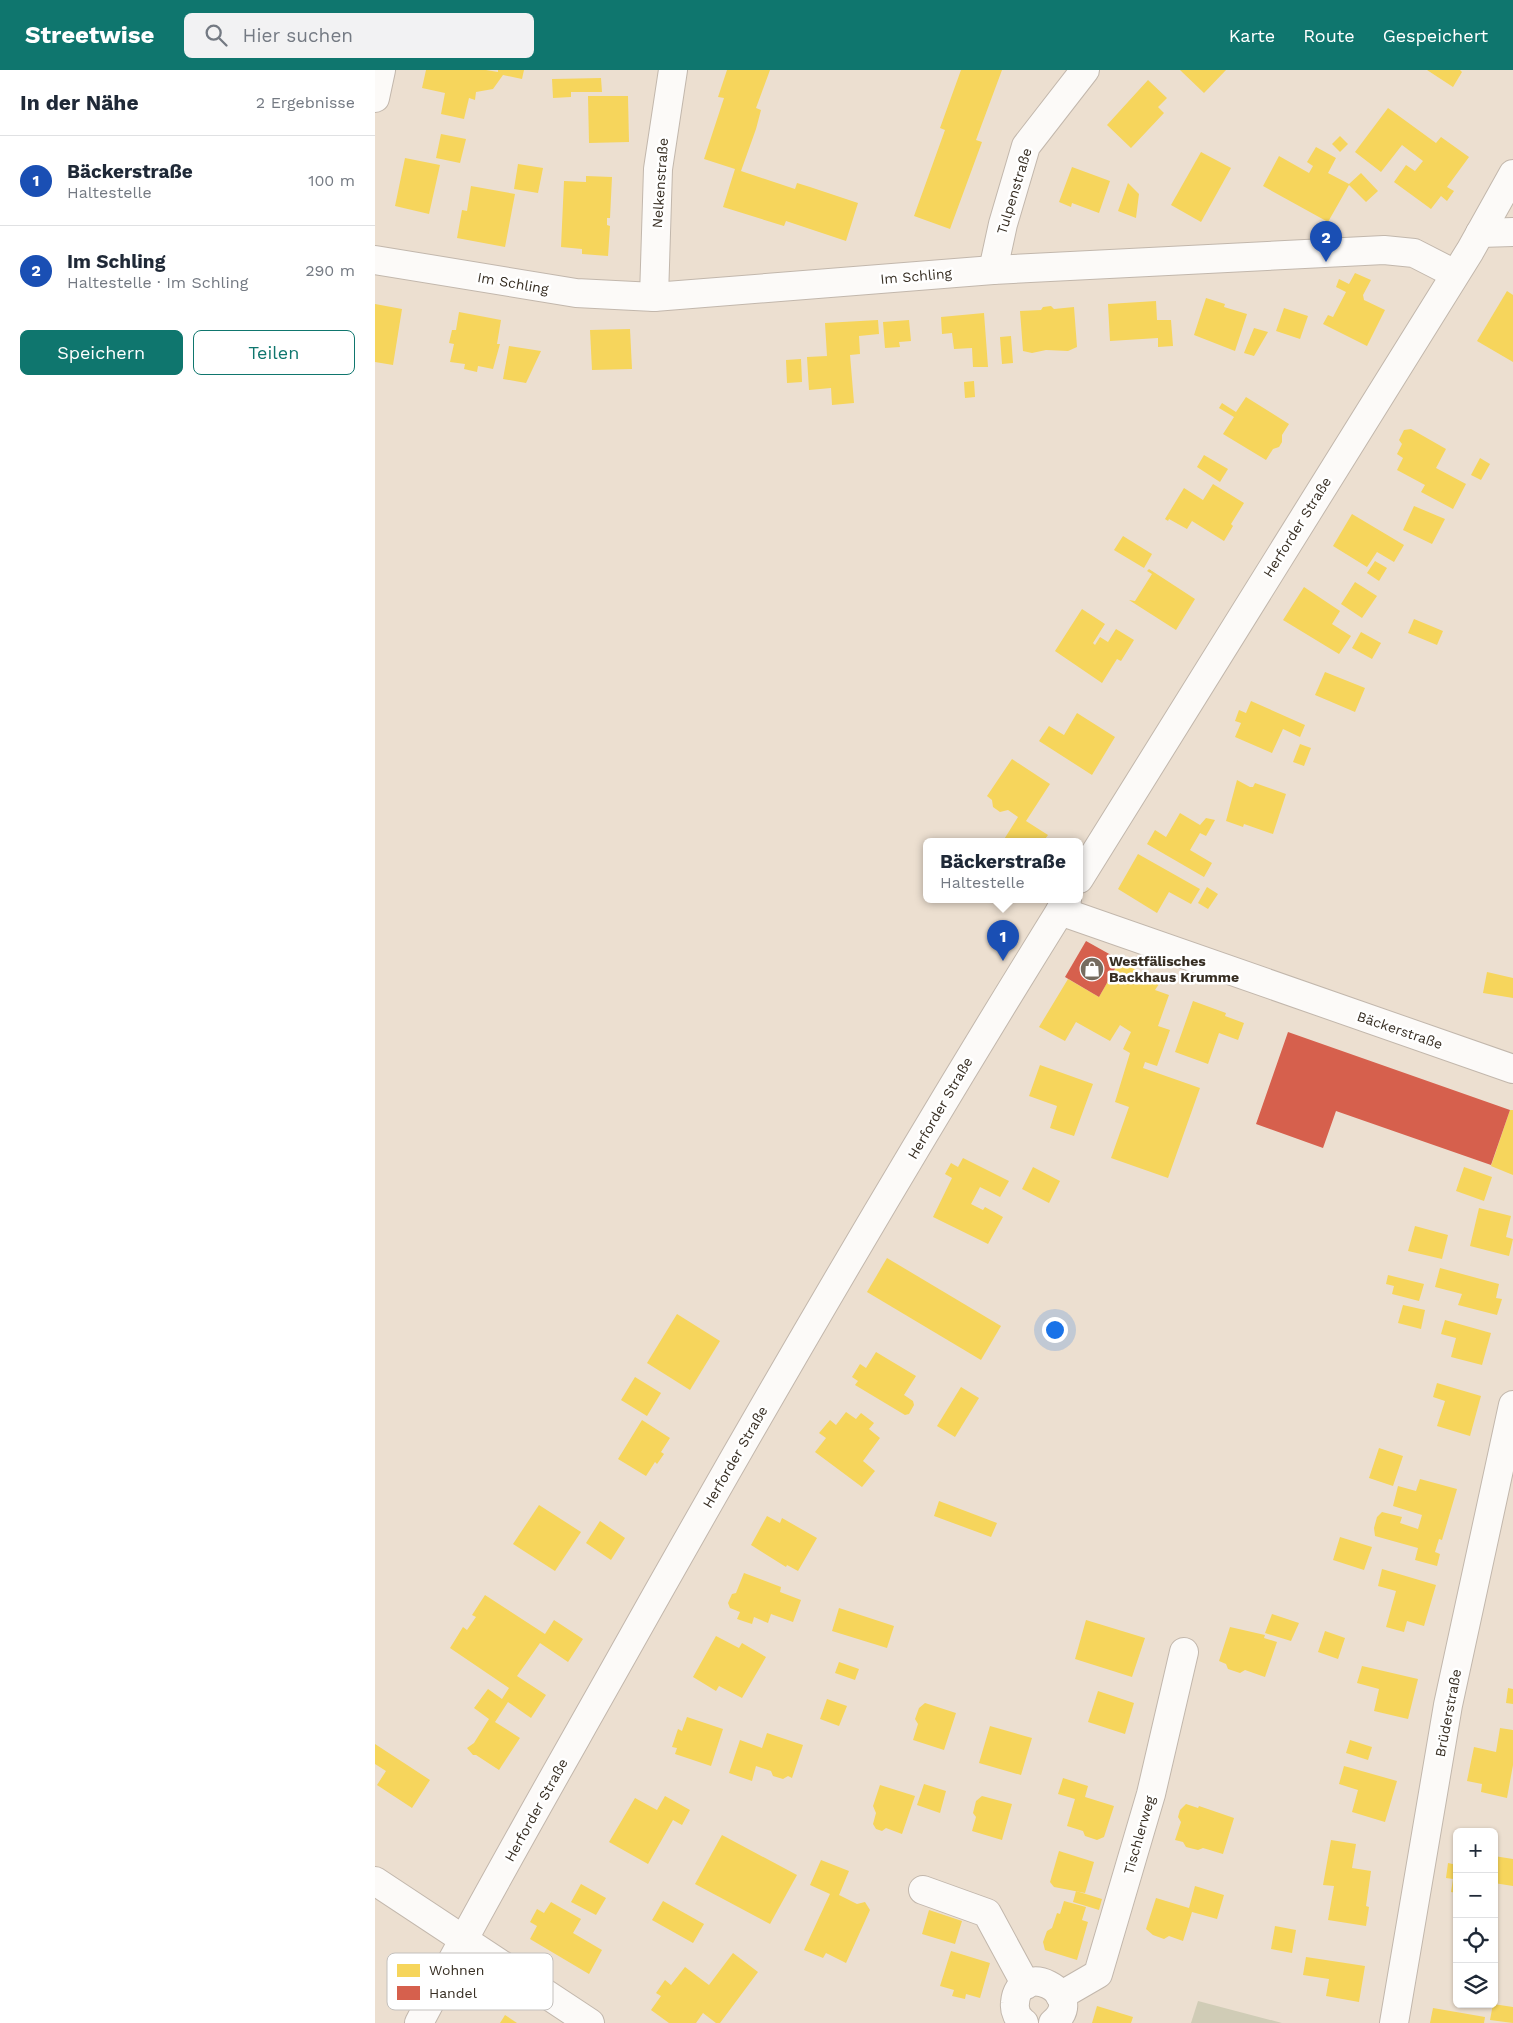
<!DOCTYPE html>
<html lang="de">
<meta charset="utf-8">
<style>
:root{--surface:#fff;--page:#f2f2f3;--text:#1f2937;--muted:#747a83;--line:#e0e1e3;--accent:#0f766e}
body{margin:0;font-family:"Work Sans",sans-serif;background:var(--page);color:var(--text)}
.controls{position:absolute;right:15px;bottom:15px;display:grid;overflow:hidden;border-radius:8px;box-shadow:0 1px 4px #0004}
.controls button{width:45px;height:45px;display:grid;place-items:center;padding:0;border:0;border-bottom:1px solid var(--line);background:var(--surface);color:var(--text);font:25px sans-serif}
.you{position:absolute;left:679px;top:1259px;width:18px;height:18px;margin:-12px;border:4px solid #fff;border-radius:50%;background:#1a73e8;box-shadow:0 0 0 8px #1a73e833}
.badge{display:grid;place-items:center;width:32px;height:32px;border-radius:50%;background:var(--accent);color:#fff;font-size:16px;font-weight:700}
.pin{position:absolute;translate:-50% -41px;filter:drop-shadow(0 1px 2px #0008)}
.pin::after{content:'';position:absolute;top:26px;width:18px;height:15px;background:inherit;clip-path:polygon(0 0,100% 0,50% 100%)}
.popup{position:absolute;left:548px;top:768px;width:160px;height:65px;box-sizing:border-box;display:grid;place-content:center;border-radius:8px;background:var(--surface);filter:drop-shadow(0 1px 4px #0005);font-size:16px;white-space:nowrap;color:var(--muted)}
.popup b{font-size:19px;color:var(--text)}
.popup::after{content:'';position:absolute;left:50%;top:100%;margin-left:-10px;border:10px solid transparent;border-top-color:var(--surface)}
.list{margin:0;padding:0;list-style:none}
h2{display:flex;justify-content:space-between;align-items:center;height:65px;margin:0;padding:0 20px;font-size:21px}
h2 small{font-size:16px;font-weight:400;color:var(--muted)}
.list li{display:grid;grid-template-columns:32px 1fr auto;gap:15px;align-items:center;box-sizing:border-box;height:90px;padding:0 20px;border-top:1px solid var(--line)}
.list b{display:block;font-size:19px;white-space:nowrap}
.list p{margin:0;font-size:16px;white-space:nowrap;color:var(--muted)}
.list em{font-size:16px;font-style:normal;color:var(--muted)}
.actions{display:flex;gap:10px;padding:15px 20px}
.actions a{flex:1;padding:11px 0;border:1px solid var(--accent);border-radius:8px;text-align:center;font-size:18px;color:var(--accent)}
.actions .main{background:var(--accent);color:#fff}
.icon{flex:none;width:28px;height:28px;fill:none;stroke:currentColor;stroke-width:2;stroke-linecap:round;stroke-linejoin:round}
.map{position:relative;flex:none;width:1138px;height:1953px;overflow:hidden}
header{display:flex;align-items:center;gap:30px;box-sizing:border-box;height:70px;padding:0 25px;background:var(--accent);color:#fff}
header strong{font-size:24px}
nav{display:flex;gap:28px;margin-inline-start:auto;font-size:18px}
.search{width:350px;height:45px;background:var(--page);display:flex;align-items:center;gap:12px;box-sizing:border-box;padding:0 18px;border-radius:8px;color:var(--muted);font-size:19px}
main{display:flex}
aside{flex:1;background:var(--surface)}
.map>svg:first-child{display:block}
</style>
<header>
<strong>Streetwise</strong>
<div class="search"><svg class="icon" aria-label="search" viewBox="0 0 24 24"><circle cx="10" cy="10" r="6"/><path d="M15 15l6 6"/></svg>Hier suchen</div>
<nav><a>Karte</a><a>Route</a><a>Gespeichert</a></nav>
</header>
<main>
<aside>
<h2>In der Nähe<small>2 Ergebnisse</small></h2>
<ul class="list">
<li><span class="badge" style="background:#1a4fb4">1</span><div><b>Bäckerstraße</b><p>Haltestelle</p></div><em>100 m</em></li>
<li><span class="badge" style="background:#1a4fb4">2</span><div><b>Im Schling</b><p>Haltestelle · Im Schling</p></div><em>290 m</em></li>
</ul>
<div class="actions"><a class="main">Speichern</a><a>Teilen</a></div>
</aside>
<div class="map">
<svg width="1138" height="1953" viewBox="0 0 1138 1953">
<rect width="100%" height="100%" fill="#ecdfd0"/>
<polygon fill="#d0ccb6" points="823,1931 907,1953 816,1953"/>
<g fill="#f6d55c">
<polygon points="51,0 111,0 123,2 123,0 149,0 147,9 128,5 118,19 101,22 100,30 94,28 89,49 66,44 70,23 47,18"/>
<polygon points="352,0 395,0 381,38 386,40 381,59 366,101 420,119 422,113 435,117 483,133 471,171 411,151 409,156 348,137 360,99 329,89 349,28 343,27"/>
<polygon points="586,0 627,0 601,70 607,72 575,159 539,146 570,60 565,58"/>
<polygon points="805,0 851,0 829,23"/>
<polygon points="1052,0 1085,0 1087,2 1078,17"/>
<polygon points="226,8 227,22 196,22 196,27 178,28 177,9"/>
<polygon points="773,10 792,28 783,37 789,43 756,78 732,55"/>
<polygon points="213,26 253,26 254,72 214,73"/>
<polygon points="1013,38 1061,73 1066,67 1094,87 1072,117 1079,121 1072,131 1066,126 1056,139 1019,112 1031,95 1040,101 1048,91 1027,75 1006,102 980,82"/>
<polygon points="66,64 91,69 85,93 61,88"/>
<polygon points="965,66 973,74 965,82 957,74"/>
<polygon points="941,77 961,88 953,103 974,114 986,103 1003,121 991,132 974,115 953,152 888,116 904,86 934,103 938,96 932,92"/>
<polygon points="826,82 856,98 826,152 796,135"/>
<polygon points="30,88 65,95 54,144 20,136"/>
<polygon points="143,94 168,98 163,123 139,119"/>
<polygon points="697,97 735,111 724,143 697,133 696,137 684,132"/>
<polygon points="211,106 237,107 235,148 232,148 232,155 235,156 233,186 207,184 207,179 186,177 189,111 211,112"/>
<polygon points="753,113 764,124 761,148 743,141"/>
<polygon points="96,116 140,124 130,177 82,168 87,140 92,141"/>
<polygon points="980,203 996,210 988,225 989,230 1010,240 992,276 948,254 953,245 958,247 971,222 961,217 964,209 974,214"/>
<polygon points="1132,221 1138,225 1138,292 1102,271"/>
<polygon points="831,228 850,234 849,237 872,244 860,281 819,265"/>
<polygon points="781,231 782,250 796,250 798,276 783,277 783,268 735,271 733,234"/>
<polygon points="0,234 27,239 18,295 0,292"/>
<polygon points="676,236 679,239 699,237 702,277 693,281 671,280 657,283 648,281 645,241 666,240 668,237"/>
<polygon points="909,238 933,246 925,269 901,261"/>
<polygon points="84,242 126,250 122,274 125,274 118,299 103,296 102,302 89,299 90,294 75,292 79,274 74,273 77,260 81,260"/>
<polygon points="609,243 613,297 598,297 597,278 579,279 577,263 567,264 566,247"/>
<polygon points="503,250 504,264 484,266 485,284 475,285 479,333 457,335 456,318 434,320 432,287 452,286 450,253"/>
<polygon points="534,250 536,271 524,272 525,277 510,278 508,252"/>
<polygon points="879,258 893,262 879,286 869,283"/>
<polygon points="255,259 257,299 217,300 215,260"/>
<polygon points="636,266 638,293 627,294 625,267"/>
<polygon points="134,276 166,281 151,313 128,309"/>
<polygon points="426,289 427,312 412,313 411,290"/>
<polygon points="599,311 600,327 590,328 589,312"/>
<polygon points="871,327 914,354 907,365 907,372 904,377 898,379 891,390 848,364 859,347 844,338 847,333 861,342"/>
<polygon points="1036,359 1071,379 1061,398 1091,414 1078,439 1046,422 1050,415 1022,400 1028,388 1022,384 1027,374 1024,370 1029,360"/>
<polygon points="829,385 853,399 845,412 822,397"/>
<polygon points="1105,388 1115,394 1106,410 1096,405"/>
<polygon points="838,414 869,433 856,454 858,456 849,471 817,451 812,459 794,449 793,451 790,449 809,418 828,430"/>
<polygon points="1039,436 1070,449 1057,474 1028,460"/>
<polygon points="977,444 1029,475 1019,492 1002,482 992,497 958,476"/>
<polygon points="748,466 777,484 769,498 739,480"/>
<polygon points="1000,491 1012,498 1004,511 992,503"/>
<polygon points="774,499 820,529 801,560 754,530 760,531 777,504 772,501"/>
<polygon points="980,512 1002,526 987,548 966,534"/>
<polygon points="929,517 965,541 957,554 976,566 964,584 908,550"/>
<polygon points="707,539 730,554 718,573 720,575 725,567 733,572 741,559 759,570 746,591 742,589 727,613 680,581"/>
<polygon points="1039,549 1068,561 1062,575 1033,563"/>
<polygon points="986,562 1006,573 997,589 977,578"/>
<polygon points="950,602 990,618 980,642 940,625"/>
<polygon points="876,631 930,655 925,667 908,659 897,683 860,667 866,653 860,651 864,640 871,643"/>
<polygon points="702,643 740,667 717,705 664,671 674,656 689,665"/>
<polygon points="925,674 936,678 929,696 918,692"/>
<polygon points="637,689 675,714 651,751 673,765 668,772 628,771 643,747 633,740 625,742 618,737 617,730 612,726"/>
<polygon points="862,710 875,717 878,717 880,713 911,724 898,764 869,754 868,757 851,751"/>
<polygon points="805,743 825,755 831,748 840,750 831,766 825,763 815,780 837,793 829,807 772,774 780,760 791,767"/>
<polygon points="763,784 825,819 816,834 794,822 782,843 743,819"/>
<polygon points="832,817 843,824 833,839 823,833"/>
<polygon points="745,890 784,914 780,920 794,925 783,956 795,960 782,996 770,992 768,998 825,1018 793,1108 736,1088 754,1037 740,1032 755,983 748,979 756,962 745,955 735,971 701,952 690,971 664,957 693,909 724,927"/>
<polygon points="1112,902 1138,908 1138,928 1108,923"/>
<polygon points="818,931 851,943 850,946 869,953 863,970 844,963 833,994 800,982"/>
<polygon points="665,995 718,1014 699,1066 675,1058 682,1036 654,1026"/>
<polygon points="1135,1040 1138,1040 1138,1105 1116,1096"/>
<polygon points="588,1088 634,1111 625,1127 605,1117 596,1134 608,1140 610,1137 628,1147 613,1174 558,1147 577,1108 570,1104 576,1093 583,1097"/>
<polygon points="658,1097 685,1111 674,1133 647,1119"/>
<polygon points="1089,1097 1117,1107 1109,1131 1081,1121"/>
<polygon points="1104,1138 1136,1146 1131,1167 1138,1169 1134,1186 1095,1176"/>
<polygon points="1040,1156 1073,1165 1067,1189 1033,1181"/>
<polygon points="512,1188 626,1256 606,1290 492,1222"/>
<polygon points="1065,1198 1124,1214 1121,1228 1127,1229 1122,1245 1083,1235 1087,1224 1060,1217"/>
<polygon points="1013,1205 1049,1214 1044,1231 1017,1224 1019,1216 1011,1214"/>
<polygon points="1028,1235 1050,1240 1046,1259 1023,1253"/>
<polygon points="302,1244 345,1271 315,1320 272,1293"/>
<polygon points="1070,1250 1116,1263 1107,1295 1076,1287 1081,1268 1066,1264"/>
<polygon points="501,1282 541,1306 529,1325 538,1331 539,1335 534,1344 530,1345 480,1315 483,1311 477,1307 485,1294 491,1298"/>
<polygon points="260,1307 286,1323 272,1346 246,1330"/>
<polygon points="1062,1313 1106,1326 1095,1366 1062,1356 1070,1331 1058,1327"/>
<polygon points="586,1317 604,1328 580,1367 562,1356"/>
<polygon points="471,1342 481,1349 486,1343 499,1353 494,1359 505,1368 488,1391 500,1401 487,1417 440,1382 451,1368 444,1363 455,1350 461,1355"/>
<polygon points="267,1350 295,1368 286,1382 289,1384 282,1394 280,1392 271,1406 243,1389"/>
<polygon points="1004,1378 1028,1386 1018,1416 994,1408"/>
<polygon points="1045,1409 1082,1419 1067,1470 1064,1469 1060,1482 1065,1484 1062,1496 1040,1490 1043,1478 1000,1466 999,1458 1002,1447 1007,1442 1027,1447 1025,1453 1043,1459 1047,1445 1018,1436 1023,1416 1041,1421"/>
<polygon points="564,1431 622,1453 616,1467 559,1446"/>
<polygon points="164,1435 206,1462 180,1501 138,1474"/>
<polygon points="392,1446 405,1453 407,1448 442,1468 423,1501 412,1495 411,1497 376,1475"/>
<polygon points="225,1451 250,1468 236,1490 211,1473"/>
<polygon points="965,1467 997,1477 989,1500 958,1490"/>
<polygon points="1007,1499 1061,1515 1049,1556 1032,1551 1029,1562 1011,1557 1021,1521 1003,1516"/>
<polygon points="369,1503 406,1517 405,1522 426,1530 418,1552 396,1544 393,1553 379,1547 377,1554 362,1549 365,1542 355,1538 353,1533 357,1524 361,1523"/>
<polygon points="110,1525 170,1564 179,1550 208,1569 193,1592 165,1573 142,1606 171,1625 156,1648 133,1632 120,1652 145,1668 124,1700 101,1685 98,1685 92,1678 99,1673 114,1649 99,1638 113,1619 127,1629 134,1618 75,1578 88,1557 92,1560 101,1547 97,1545 99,1542"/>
<polygon points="464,1538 519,1556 512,1578 457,1561"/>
<polygon points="897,1544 924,1553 916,1571 890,1563"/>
<polygon points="711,1550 770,1568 757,1607 700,1589"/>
<polygon points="855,1557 890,1565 889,1568 902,1572 890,1607 870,1600 865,1603 853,1599 851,1594 844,1591"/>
<polygon points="950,1561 970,1568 963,1589 943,1582"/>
<polygon points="341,1566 364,1578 367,1573 391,1587 367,1628 344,1616 341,1621 318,1607"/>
<polygon points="464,1592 484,1599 480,1610 460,1603"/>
<polygon points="987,1596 1043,1609 1033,1649 999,1641 1004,1619 982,1613"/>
<polygon points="1133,1618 1138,1619 1138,1634 1131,1633"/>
<polygon points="723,1621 759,1633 750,1664 713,1652"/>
<polygon points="452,1629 472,1636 464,1656 445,1649"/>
<polygon points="550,1633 581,1643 569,1680 538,1670 543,1654 540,1649 544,1638"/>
<polygon points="312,1647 348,1659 336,1696 300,1684 302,1678 297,1677 303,1659 307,1661"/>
<polygon points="615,1656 657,1668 646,1705 604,1693"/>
<polygon points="1125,1658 1138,1660 1138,1695 1132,1728 1106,1722 1107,1714 1092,1711 1099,1677 1121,1682"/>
<polygon points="392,1663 428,1675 417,1708 413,1706 408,1709 398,1706 396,1701 381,1696 377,1711 354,1703 365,1670 387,1678"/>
<polygon points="975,1670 997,1677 993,1690 971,1683"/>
<polygon points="0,1674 55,1710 37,1738 2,1715 11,1701 0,1694"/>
<polygon points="969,1696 1022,1711 1010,1752 977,1742 983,1720 964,1714"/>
<polygon points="688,1708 713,1716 710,1727 739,1736 729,1767 722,1770 710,1766 708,1761 692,1756 700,1729 683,1724"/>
<polygon points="549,1714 571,1721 565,1743 542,1735"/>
<polygon points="505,1715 540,1726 527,1764 511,1758 507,1761 501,1759 498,1754 501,1743 498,1736"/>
<polygon points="290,1726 315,1740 307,1755 298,1750 273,1794 234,1772 260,1728 282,1740"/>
<polygon points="607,1726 637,1734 627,1770 597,1761 601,1747 598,1743 601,1731"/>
<polygon points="811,1734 823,1738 824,1736 859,1748 848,1784 828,1778 823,1780 811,1777 808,1772 800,1770 806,1752 803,1747 805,1740"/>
<polygon points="347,1765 422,1805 395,1854 320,1814"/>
<polygon points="956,1770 981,1774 977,1798 996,1801 991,1836 994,1837 991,1856 953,1850 959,1816 948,1815"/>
<polygon points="684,1781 719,1792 710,1823 679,1817 675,1812"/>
<polygon points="1119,1786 1138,1789 1138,1816 1119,1813"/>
<polygon points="446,1790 474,1801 464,1825 482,1834 490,1832 495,1840 471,1893 451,1883 448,1888 429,1880 455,1824 435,1815"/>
<polygon points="1073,1793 1082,1795 1082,1823 1076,1822 1078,1809 1071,1808"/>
<polygon points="206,1814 231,1828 221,1845 196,1832"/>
<polygon points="820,1816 849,1825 842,1849 817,1842 808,1871 794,1866 789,1869 778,1865 771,1859 781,1828 814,1838"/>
<polygon points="701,1821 727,1829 724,1840 698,1832"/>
<polygon points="288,1831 329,1854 318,1873 277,1850"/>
<polygon points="689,1831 711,1837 707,1850 713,1852 702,1890 670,1880 668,1872 672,1861 677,1858 682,1843 685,1844"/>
<polygon points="176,1832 206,1849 198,1863 227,1880 214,1904 155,1869 162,1856 155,1852 162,1839 169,1843"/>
<polygon points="554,1840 587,1851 580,1874 547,1864"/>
<polygon points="900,1856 921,1860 917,1883 896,1879"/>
<polygon points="576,1881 615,1893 605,1928 591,1924 590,1929 577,1926 579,1920 565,1916"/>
<polygon points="358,1883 383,1902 345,1953 341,1953 328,1943 321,1953 294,1953 276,1940 286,1926 281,1923 290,1910 296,1915 310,1897 334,1915"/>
<polygon points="931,1887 990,1896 984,1932 951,1926 954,1909 928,1905"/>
<polygon points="1118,1934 1138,1937 1138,1953 1115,1950"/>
<polygon points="722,1936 758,1947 756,1953 717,1953"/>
<polygon points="1058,1938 1110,1947 1109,1953 1055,1953"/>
<polygon points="130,1945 142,1953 125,1953"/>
</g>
<g fill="#d6604d">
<polygon points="711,871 745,890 724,927 690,907"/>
<polygon points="913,962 1135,1040 1116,1095 961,1041 948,1078 881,1054"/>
</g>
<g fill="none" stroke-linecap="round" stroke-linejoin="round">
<g stroke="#c2b7ac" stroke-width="30">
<g id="minor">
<polyline points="0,28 6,0"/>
<polyline points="1105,163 1138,162"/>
<polyline points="0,190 201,223 279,227 618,200 1009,180 1039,183 1080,204"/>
<polyline points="618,200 628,154 651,76 710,0"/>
<polyline points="279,227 283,99 298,0"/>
<polyline points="685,841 1138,999"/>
<polyline points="0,1811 215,1953"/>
<polyline points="548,1820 612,1843 651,1915"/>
<polyline points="685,1926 723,1904 776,1724 809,1582"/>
<path d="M649,1953c-6,-4 -10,-12 -9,-20 3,-45 74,-10 38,20"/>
<polyline points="1019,1953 1073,1635 1138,1335"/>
</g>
</g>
<g stroke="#c2b7ac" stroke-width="30">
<g id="major">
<polyline points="704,809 1095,181 1138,104"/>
<path d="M44,1953c64,-123 134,-244 202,-365 143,-255 291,-509 446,-758"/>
</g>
</g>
<use href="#minor" stroke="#fcfaf8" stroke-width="28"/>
<use href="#major" stroke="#fcfaf8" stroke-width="28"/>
</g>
<defs>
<g id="shop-disc" transform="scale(1.25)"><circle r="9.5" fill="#766c60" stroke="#fff"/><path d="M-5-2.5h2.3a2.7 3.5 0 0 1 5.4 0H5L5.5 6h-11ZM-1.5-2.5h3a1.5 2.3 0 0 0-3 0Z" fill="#fff"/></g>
</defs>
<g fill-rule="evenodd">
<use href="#shop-disc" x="717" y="899"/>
</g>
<g text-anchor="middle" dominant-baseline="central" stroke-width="5" stroke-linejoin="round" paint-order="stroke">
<g font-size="14" fill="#372e23" stroke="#fff">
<text transform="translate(285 113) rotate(-86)">Nelkenstraße</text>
<text transform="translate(639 121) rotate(-73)">Tulpenstraße</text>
<text transform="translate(541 206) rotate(-5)">Im Schling</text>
<text transform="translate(138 213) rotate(10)">Im Schling</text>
<text transform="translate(922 457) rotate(-58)">Herforder Straße</text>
<text transform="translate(1025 960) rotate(19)">Bäckerstraße</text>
<text transform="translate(565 1038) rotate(-60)">Herforder Straße</text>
<text transform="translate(360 1387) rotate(-60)">Herforder Straße</text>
<text transform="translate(1073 1643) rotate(-79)">Brüderstraße</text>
<text transform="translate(161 1740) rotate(-61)">Herforder Straße</text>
<text transform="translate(764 1765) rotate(-74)">Tischlerweg</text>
</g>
<g font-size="14" font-weight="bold" fill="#372e23" stroke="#fff" text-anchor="start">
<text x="734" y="891">Westfälisches<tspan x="734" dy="16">Backhaus Krumme</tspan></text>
</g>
</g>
<rect x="12" y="1883" width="166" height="57" rx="8" fill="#fff" stroke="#c3c0bd" stroke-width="1"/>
<rect x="22" y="1894" width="23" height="13" fill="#f6d55c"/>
<rect x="22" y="1916" width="23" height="14" fill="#d6604d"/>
<g font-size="14" fill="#372e23">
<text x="54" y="1905">Wohnen</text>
<text x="54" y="1928">Handel</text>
</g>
</svg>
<div class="controls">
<button>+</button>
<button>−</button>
<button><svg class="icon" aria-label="locate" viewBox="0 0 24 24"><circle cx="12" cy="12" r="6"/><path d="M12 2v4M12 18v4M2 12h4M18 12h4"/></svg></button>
<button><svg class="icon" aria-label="layers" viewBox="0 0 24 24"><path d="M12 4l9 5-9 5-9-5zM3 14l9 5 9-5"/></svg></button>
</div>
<div class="you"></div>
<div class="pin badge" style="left:628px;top:891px;background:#1a4fb4">1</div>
<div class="popup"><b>Bäckerstraße</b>Haltestelle</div>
<div class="pin badge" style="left:951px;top:192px;background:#1a4fb4">2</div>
</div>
</main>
